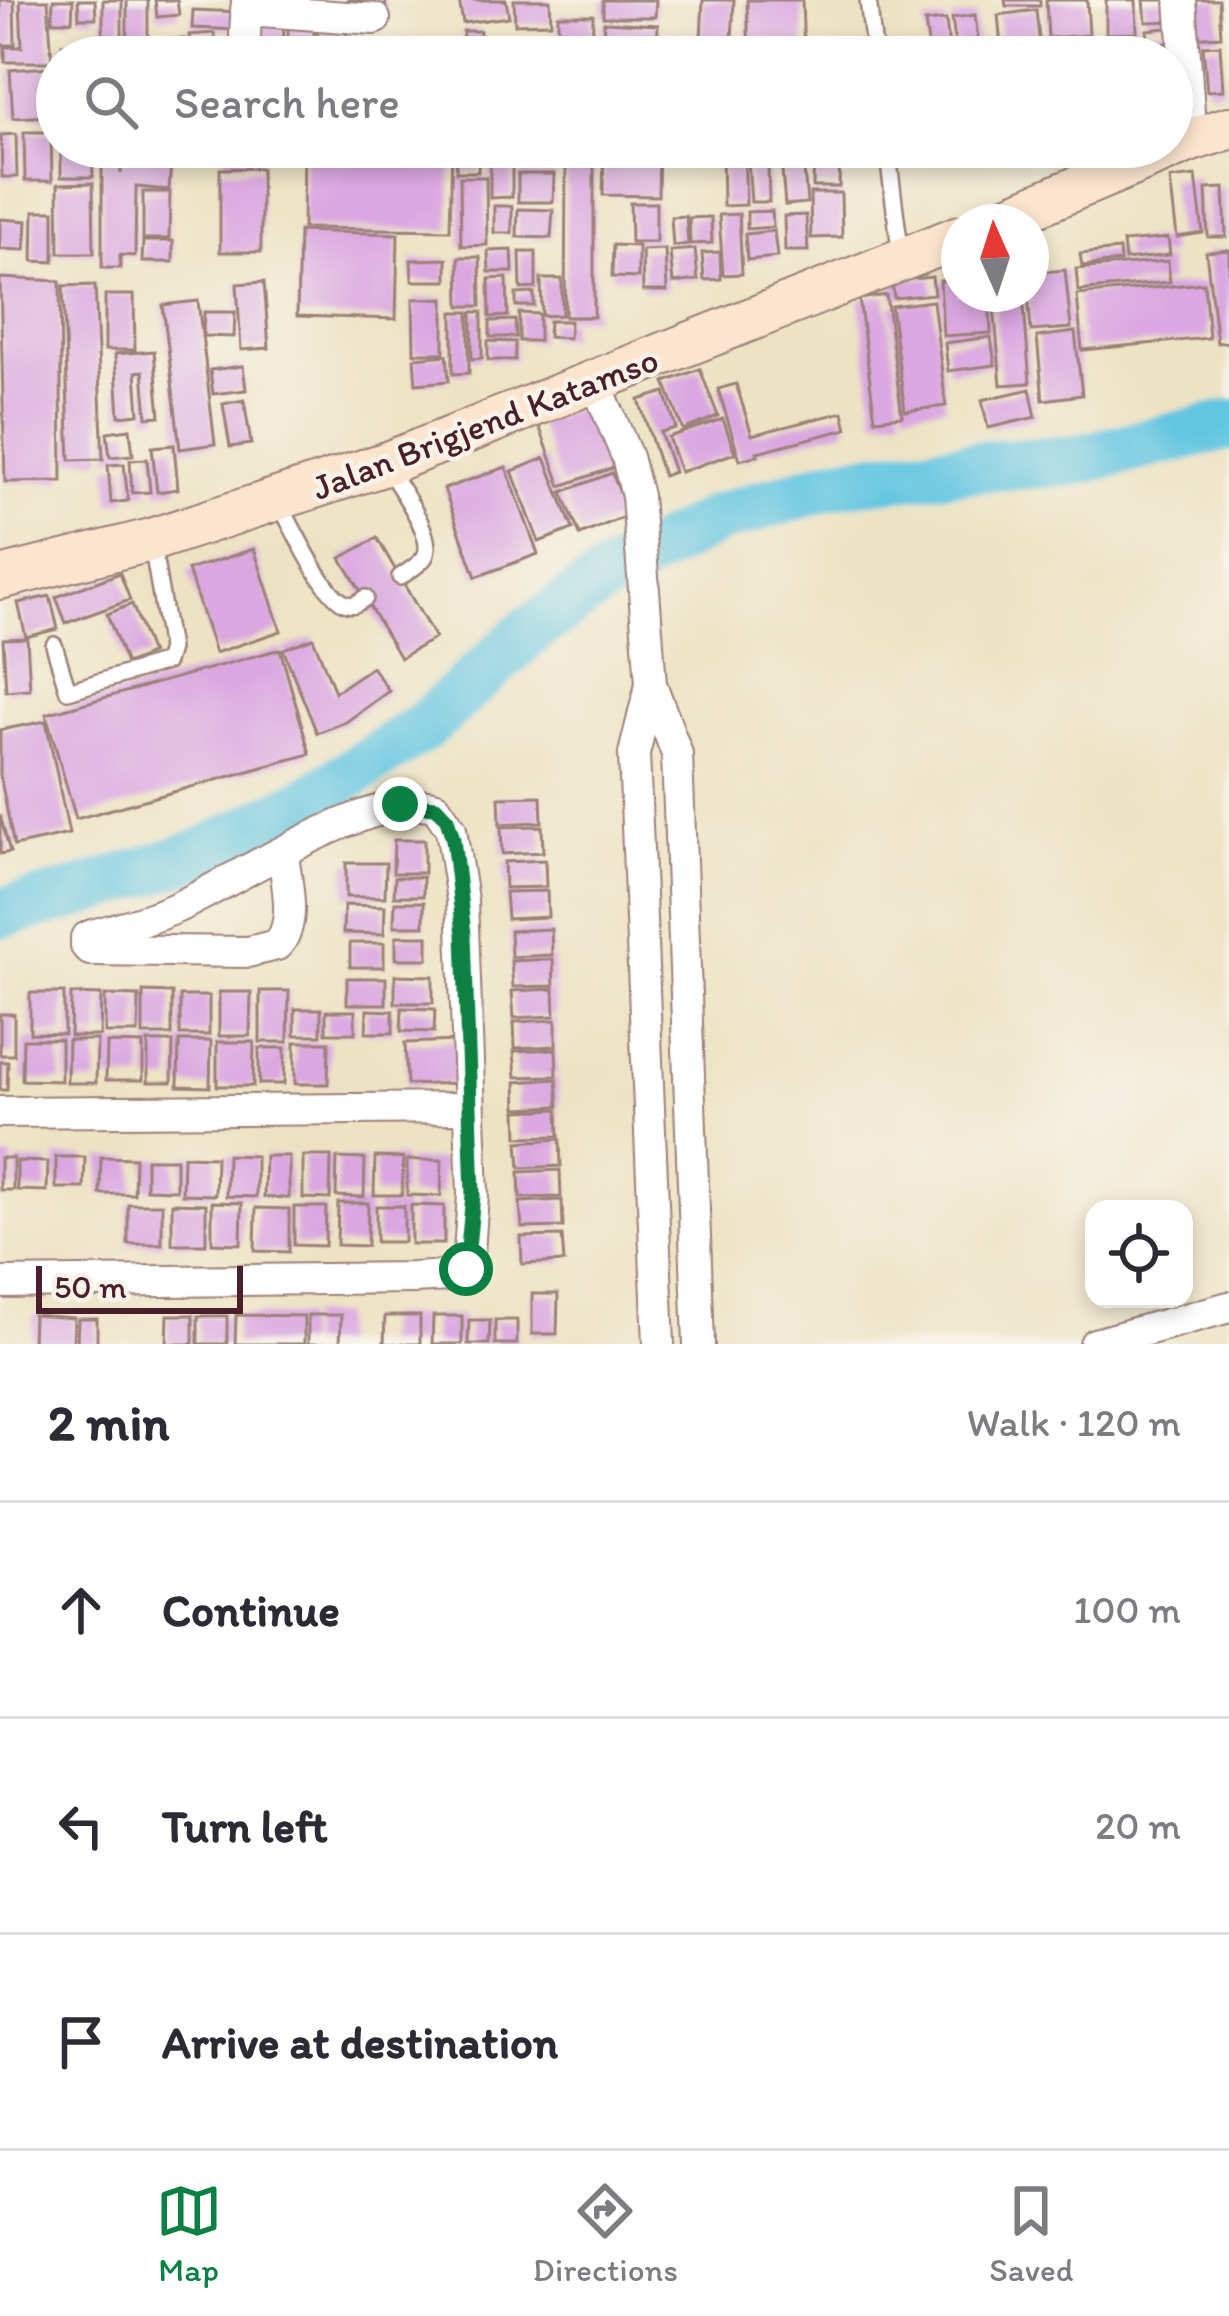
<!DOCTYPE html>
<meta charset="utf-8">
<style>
:root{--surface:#fff;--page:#f2f2f3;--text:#2b2b33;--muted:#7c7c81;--line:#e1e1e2;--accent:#0b8043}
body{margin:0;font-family:Itim,sans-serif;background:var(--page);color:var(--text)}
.controls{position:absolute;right:36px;bottom:36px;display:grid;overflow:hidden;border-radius:24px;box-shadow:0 6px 18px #0003}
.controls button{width:108px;height:108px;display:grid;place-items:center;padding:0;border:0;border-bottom:3px solid var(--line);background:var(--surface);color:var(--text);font:60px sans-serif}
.compass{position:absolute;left:941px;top:204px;width:108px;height:108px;border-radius:50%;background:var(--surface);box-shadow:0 6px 18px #0003;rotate:357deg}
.scale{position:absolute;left:36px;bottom:30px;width:207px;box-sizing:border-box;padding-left:12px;border:6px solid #4a1f2b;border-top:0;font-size:33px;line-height:42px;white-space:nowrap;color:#4a1f2b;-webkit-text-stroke:9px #f7f3e8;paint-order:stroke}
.stop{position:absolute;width:36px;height:36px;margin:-27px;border:9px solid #0b8043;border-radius:50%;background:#fff}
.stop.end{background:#0b8043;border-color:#fff;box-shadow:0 3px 12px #0008}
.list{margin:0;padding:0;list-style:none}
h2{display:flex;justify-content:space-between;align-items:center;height:156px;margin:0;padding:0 48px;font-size:51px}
h2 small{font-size:39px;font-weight:400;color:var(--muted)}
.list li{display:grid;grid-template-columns:78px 1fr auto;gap:36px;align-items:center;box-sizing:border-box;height:216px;padding:0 48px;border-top:3px solid var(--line)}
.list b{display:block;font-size:45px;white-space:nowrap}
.list em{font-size:39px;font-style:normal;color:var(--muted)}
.icon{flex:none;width:66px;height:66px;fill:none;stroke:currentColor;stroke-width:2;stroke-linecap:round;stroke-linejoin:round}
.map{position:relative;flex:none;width:1229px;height:1344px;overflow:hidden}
.search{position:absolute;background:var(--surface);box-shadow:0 6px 18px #0003;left:36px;right:36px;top:36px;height:132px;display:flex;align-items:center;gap:30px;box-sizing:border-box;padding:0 42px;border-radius:66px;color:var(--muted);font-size:45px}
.sheet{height:804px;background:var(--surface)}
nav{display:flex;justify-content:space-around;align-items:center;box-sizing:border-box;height:168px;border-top:3px solid var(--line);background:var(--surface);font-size:33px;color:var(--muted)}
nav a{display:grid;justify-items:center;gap:6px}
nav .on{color:var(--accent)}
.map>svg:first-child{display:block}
</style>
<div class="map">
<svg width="1229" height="1344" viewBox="0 0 1229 1344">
<rect width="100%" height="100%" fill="#f7f3e8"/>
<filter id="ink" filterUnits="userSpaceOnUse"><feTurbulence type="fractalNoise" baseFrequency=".00833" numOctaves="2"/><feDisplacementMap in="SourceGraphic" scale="24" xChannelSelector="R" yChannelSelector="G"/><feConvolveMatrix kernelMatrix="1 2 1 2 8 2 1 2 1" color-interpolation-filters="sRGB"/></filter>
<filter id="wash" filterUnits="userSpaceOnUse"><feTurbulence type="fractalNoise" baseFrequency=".004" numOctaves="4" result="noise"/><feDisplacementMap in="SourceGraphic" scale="48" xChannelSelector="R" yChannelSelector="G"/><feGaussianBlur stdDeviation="2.7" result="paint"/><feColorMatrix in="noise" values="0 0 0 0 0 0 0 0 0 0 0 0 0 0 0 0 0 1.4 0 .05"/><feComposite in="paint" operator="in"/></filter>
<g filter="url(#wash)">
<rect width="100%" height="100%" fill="#ede3c4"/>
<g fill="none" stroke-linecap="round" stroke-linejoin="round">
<polyline stroke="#63c6e1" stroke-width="51" points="0,913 69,896 201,854 315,797 426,725 531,630 611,575 717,519 841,481 966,467 1072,461 1229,425"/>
</g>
<g id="blocks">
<g fill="#daa7e1">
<polygon points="0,0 14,0 15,45 0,45"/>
<polygon points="20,0 48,0 52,62 5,62 5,47 22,47"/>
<polygon points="53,0 73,0 72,21 52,21"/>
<polygon points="78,0 95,0 96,18 79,18"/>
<rect x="103" y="0" width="19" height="49"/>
<rect x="127" y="0" width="21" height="57"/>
<polygon points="155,0 177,0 179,15 157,17"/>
<polygon points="347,0 386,0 385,10 346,8"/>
<polygon points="459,0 506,0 509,17 463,23"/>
<polygon points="514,0 550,0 551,23 515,24"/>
<polygon points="603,0 656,0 655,17 603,17"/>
<polygon points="703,0 734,0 732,41 701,39"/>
<polygon points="747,0 802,0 804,57 749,57"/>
<polygon points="1005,0 1040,0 1040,6 1006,6"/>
<polygon points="1046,0 1087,0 1089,35 1048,38"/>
<polygon points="1106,0 1136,0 1137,33 1106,34"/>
<polygon points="1144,0 1178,0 1179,21 1146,22"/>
<polygon points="1188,0 1219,0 1221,36 1190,38"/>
<polygon points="193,10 241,12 240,30 192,28"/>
<polygon points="1036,10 1041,57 1002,57 998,15"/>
<polygon points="558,15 593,15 592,57 558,57"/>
<polygon points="975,15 979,47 956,49 952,18"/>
<polygon points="946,20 950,57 930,57 925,22"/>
<polygon points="260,21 284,22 283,57 259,57"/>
<polygon points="604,22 658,25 657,57 602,57"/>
<rect x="288" y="23" width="26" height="34"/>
<polygon points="346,23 347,57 318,57 317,24"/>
<polygon points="1177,27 1178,42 1148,45 1147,30"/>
<polygon points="463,31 480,31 478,57 462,57"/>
<polygon points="214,33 216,54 190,56 189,35"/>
<polygon points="158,39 185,39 184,57 157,57"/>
<polygon points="1109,42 1111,57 1071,57 1070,46"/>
<rect x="62" y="44" width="30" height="13"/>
<polygon points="1139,44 1141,57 1113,57 1112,47"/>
<polygon points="1169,45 1170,57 1146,57 1145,48"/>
<polygon points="1220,45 1223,90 1207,91 1203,46"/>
<polygon points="666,46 721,47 720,57 665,57"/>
<polygon points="49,67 52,116 13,118 10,70"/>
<polygon points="24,132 51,132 52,181 25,181"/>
<polygon points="16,134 17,177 2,177 1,135"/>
<polygon points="61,147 92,147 93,177 61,177"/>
<polygon points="102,147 120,147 121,174 122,147 172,147 169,190 136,187 135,256 120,255 120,268 102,268"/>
<polygon points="224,147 259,147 260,160 226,163"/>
<polygon points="304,147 452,147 450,230 303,228"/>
<polygon points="457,147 479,147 478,172 456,172"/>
<polygon points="520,147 554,147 554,167 520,168"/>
<polygon points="604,147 659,147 658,196 603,195"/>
<polygon points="722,147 744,147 746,205 723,206"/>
<polygon points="747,147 772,147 773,165 768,165 769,202 751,202"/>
<polygon points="802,147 807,203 785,205 780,148"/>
<polygon points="1012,147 1034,147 1035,152 1013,155"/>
<polygon points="512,151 512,197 490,198 490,152"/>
<polygon points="814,152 840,153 839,187 813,187"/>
<polygon points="566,161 594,161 594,317 565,317"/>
<polygon points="261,168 261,252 220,252 220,169"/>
<polygon points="518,174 554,174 553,202 518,202"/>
<polygon points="1196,176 1203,233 1177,237 1170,179"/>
<polygon points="460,177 486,177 487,245 461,246"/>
<polygon points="93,183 94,253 59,253 58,184"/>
<polygon points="1224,188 1226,237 1208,237 1206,189"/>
<polygon points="143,192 170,192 169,239 143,239"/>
<polygon points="810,193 841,193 842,237 811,238"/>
<polygon points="630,203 656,203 656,242 631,242"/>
<rect x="494" y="206" width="18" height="27"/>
<polygon points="518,209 553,210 551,238 517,237"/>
<polygon points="34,211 54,211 54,262 33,261"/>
<polygon points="772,211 773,227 747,229 747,212"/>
<polygon points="739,214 742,274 723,275 719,215"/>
<polygon points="806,215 808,251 785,251 784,216"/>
<polygon points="686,216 688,244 673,246 671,217"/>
<polygon points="711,217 712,243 690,244 689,218"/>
<polygon points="0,219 27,221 25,250 0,249"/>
<polygon points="299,231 398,234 396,319 297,316"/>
<polygon points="774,231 777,257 747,260 745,234"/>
<polygon points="1168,238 1170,255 1125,260 1123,242"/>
<polygon points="143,241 173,241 173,262 142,262"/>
<polygon points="613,245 638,246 638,278 612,277"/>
<polygon points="665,249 667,291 643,291 642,250"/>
<polygon points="695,249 698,280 673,283 670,251"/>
<polygon points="512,250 513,272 489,272 488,251"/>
<polygon points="1119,250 1120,262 1082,266 1080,254"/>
<polygon points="1229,250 1229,342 1217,343 1206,252"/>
<polygon points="520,252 536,252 536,288 521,289"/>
<polygon points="720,252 721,279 704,280 702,253"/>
<polygon points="459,257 480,257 481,306 460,306"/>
<polygon points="447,259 447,281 412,281 411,260"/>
<polygon points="1168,261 1170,282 1078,291 1076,269"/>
<polygon points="1065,270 1071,328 1031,331 1028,294 1031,294 1031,273"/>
<polygon points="932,277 934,294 894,298 892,281"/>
<polygon points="0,278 60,281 62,481 5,482"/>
<polygon points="507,278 508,316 490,317 489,279"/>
<polygon points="541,279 562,279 562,315 542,316"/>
<polygon points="959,280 959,294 989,294 991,333 943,336 940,281"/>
<polygon points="264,282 269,348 241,350 237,284"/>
<polygon points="1204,283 1209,338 1082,350 1077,295"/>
<polygon points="95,285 103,459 70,460 63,286"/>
<polygon points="534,293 534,306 516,306 516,294"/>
<polygon points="993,294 1023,294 1030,383 1001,385"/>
<polygon points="105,295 134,295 135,350 105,350"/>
<polygon points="886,295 902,416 875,419 859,299"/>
<polygon points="444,298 444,353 414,353 413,299"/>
<polygon points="198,301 215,444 180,449 163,305"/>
<polygon points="933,301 946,406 905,411 891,306"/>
<polygon points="204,312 235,312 234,337 203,336"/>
<polygon points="453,312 469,312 469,373 453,374"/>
<polygon points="472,312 482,312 482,358 472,359"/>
<polygon points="519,313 539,314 539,341 519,341"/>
<polygon points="515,320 516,337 490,337 490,321"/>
<polygon points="549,321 570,321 569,338 548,337"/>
<polygon points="1075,332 1082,395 1043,400 1037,337"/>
<polygon points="991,337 995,365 948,371 945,343"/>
<polygon points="488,341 515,342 515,360 488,360"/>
<polygon points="154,351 160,416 147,417 143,371 136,372 139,414 119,416 115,354"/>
<polygon points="447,355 449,381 416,384 414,358"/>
<polygon points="243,366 246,390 213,394 210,370"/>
<polygon points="700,369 718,416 683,430 665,382"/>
<polygon points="736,384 752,435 843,412 847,429 757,452 758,455 740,460 718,389"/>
<polygon points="1030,389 1036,417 988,428 982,400"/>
<polygon points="665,392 676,428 660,432 674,472 663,476 639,400"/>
<polygon points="244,400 251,444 230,447 223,404"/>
<polygon points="592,403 615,467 561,486 538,423"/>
<polygon points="723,419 735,453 680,472 668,437"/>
<polygon points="130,429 133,455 110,457 107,432"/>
<polygon points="174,445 178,489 157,492 152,447"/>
<polygon points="545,458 573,529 539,542 512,471"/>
<polygon points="147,459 150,492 132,493 130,460"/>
<polygon points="124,464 128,501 111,503 108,465"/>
<polygon points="506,467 538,554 476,577 444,489"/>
<polygon points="612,473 629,515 580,535 562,492"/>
<polygon points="377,538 435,638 400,658 341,558"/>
<polygon points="254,549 281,631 215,653 188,570"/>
<polygon points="120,573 130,600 66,623 56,597"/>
<polygon points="50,596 58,629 26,637 18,603"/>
<polygon points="132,604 151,654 126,664 107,614"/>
<polygon points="27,638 30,689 6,691 3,639"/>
<polygon points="313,638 335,692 372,667 389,691 346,722 317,733 283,649"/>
<polygon points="280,649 310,754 76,819 46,714"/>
<polygon points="46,721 69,834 14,846 0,775 0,730"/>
<polygon points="541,796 542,822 500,824 499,797"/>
<polygon points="0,815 10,852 0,854"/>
<polygon points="542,826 543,852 502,854 501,827"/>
<polygon points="394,840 424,840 424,873 393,873"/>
<polygon points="545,860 546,887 505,888 504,862"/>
<polygon points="346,863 386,863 385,897 346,897"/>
<polygon points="395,877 423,877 423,896 394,896"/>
<polygon points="547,891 548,917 507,919 505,892"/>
<polygon points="395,902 424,902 424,926 394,926"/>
<polygon points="344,905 385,906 384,934 343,933"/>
<polygon points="551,929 552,955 511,957 510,931"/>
<rect x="396" y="936" width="32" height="23"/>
<rect x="350" y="943" width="34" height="24"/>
<polygon points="553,959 554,986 513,987 511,961"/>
<polygon points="395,975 433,976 433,1003 395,1003"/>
<rect x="347" y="978" width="39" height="26"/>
<polygon points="554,989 555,1016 514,1018 512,991"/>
<polygon points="260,991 289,991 288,1042 260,1042"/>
<polygon points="143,992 172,993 172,1035 143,1035"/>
<polygon points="219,992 251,992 250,1036 219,1036"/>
<polygon points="30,993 64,993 64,1034 30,1033"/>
<polygon points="71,994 101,995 100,1036 70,1036"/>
<polygon points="105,995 139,996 138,1033 105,1033"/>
<rect x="180" y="996" width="29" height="39"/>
<polygon points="402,1008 435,1009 434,1032 401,1031"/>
<rect x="295" y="1009" width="26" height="26"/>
<polygon points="367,1010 393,1011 393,1033 366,1033"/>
<rect x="326" y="1011" width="29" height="22"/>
<rect x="0" y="1014" width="14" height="41"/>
<polygon points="556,1020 556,1046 515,1048 514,1022"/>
<polygon points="23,1039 61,1039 61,1081 22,1080"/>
<polygon points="68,1040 97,1040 96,1083 67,1083"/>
<polygon points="179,1041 211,1041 210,1087 178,1086"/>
<polygon points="457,1041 459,1083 407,1085 405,1043"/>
<polygon points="148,1042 173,1042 172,1082 148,1082"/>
<polygon points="217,1042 254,1042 253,1086 217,1086"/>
<polygon points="295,1042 329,1042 328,1084 295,1084"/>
<polygon points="107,1043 143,1044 143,1080 106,1080"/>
<polygon points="259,1048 285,1048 284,1084 259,1084"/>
<polygon points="556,1049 557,1076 516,1077 514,1051"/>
<polygon points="0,1062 8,1062 7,1090 0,1090"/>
<polygon points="557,1079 559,1106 517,1108 516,1082"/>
<polygon points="558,1109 559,1136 518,1137 517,1111"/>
<polygon points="560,1139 561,1166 520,1168 518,1142"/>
<polygon points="227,1155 256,1156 256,1197 226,1196"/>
<polygon points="183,1156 216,1157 215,1195 182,1194"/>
<polygon points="265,1156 289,1156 289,1198 264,1197"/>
<polygon points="303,1156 331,1156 330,1199 303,1198"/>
<polygon points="56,1157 85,1157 84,1188 56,1188"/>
<polygon points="101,1157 135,1158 134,1194 100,1194"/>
<polygon points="375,1157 403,1158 402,1195 374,1195"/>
<rect x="0" y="1158" width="13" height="32"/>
<polygon points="337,1158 365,1159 364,1197 336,1196"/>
<polygon points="146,1159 176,1159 176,1190 146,1189"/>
<polygon points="407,1160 442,1160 441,1196 407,1195"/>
<polygon points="17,1161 48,1162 47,1191 17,1190"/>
<polygon points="560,1170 561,1197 520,1198 519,1172"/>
<polygon points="562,1200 563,1227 522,1228 520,1202"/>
<polygon points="212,1202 242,1203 241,1244 212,1243"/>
<polygon points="172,1203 206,1204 206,1244 172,1244"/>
<polygon points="338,1203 368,1203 367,1246 337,1245"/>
<rect x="128" y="1204" width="34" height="40"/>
<polygon points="411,1205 444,1206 444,1244 411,1244"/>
<rect x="376" y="1206" width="28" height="36"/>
<polygon points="294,1207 326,1207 325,1246 294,1245"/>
<polygon points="256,1208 289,1209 289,1252 255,1251"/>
<polygon points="562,1236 564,1262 522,1264 521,1237"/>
<polygon points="532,1294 558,1294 557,1334 532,1334"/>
<polygon points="33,1315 74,1318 73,1344 32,1344"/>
<polygon points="168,1315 193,1315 193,1344 167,1344"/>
<polygon points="236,1315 304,1316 304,1344 235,1344"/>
<polygon points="308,1315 341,1315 340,1344 308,1344"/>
<rect x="198" y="1316" width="29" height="28"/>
<polygon points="385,1316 420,1316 420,1344 384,1344"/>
<polygon points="433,1316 462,1316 462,1344 432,1344"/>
<polygon points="78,1319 97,1319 97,1344 77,1344"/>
<polygon points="469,1320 490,1320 489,1344 468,1344"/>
<rect x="495" y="1320" width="22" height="24"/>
</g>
</g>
</g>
<g filter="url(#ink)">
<use href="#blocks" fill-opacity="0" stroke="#9c8178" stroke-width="3"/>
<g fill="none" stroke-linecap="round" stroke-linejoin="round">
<g stroke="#9c8178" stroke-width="20">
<g id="lane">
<polyline points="868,0 875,57"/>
<polyline points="887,147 901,257"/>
<path d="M387,467c11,19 51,71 37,91 -5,7 -17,14 -24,19"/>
<path d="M280,505c12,20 45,94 67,99 9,2 11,-2 18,-6"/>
<polyline points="54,645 68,691 166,662 170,649 152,544"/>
</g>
</g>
<g stroke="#9c8178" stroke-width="34">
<g id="street">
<polyline points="1181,0 1191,140"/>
<polyline points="246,10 375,19"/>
<polyline points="244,54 247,0"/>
<polyline points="595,381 627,457 637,496 651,684 677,754 699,1344"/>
<polyline points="651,684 634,754 659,1344"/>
<polyline points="0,1112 467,1108"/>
<path d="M0,1283l412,-5 38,-2 18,-9 5,-72 -11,-295 -11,-71 -15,-22c-57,-20 -199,72 -256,99 -28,13 -58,21 -88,29l-6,3v8l4,4 158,2 29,-7c21,-22 9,-63 6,-91"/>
<polyline points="1095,1344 1229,1307"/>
</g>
</g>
<g stroke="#9c8178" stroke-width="46">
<g id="secondary">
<polyline points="996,222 1191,140 1229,128"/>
<polyline points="0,578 151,540 385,464 959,237"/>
</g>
</g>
<use href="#lane" stroke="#fff" stroke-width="15"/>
<use href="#street" stroke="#fff" stroke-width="30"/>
<use href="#secondary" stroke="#fbe5cf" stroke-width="42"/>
</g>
</g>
<g fill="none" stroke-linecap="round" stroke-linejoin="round" filter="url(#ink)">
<polyline stroke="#0b8043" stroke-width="15" points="400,804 436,807 447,819 453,839 464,934 473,1195 466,1269"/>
</g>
<g text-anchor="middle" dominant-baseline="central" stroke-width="9" stroke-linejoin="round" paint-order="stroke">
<g font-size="36" fill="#4a1f2b" stroke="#f7f3e8">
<text transform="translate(485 423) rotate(-21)">Jalan Brigjend Katamso</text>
</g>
</g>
</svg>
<div class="controls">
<button><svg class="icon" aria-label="locate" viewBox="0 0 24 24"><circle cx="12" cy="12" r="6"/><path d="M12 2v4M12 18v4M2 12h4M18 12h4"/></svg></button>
</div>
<svg class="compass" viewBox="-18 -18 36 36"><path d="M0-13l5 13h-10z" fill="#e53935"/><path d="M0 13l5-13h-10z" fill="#7c7c81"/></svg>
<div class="scale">50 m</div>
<div class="stop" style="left:466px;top:1269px"></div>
<div class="stop end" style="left:400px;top:804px"></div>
<div class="search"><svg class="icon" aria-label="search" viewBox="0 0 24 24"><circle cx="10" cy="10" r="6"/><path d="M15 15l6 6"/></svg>Search here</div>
</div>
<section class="sheet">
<h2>2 min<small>Walk · 120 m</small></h2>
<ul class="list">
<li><svg class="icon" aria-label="ahead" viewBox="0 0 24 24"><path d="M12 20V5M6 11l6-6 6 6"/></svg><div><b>Continue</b></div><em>100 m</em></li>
<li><svg class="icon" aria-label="left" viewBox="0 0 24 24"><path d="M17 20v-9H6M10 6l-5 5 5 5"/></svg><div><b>Turn left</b></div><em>20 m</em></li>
<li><svg class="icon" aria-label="arrive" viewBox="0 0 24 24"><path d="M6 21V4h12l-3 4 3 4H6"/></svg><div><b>Arrive at destination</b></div></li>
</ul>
</section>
<nav>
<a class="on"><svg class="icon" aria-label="map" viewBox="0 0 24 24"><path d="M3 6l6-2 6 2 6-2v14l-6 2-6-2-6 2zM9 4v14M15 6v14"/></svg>Map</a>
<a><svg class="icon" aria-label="directions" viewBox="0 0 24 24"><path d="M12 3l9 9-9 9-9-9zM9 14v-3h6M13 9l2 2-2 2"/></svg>Directions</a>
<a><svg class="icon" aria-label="saved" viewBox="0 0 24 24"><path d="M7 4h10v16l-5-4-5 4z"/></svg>Saved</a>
</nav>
